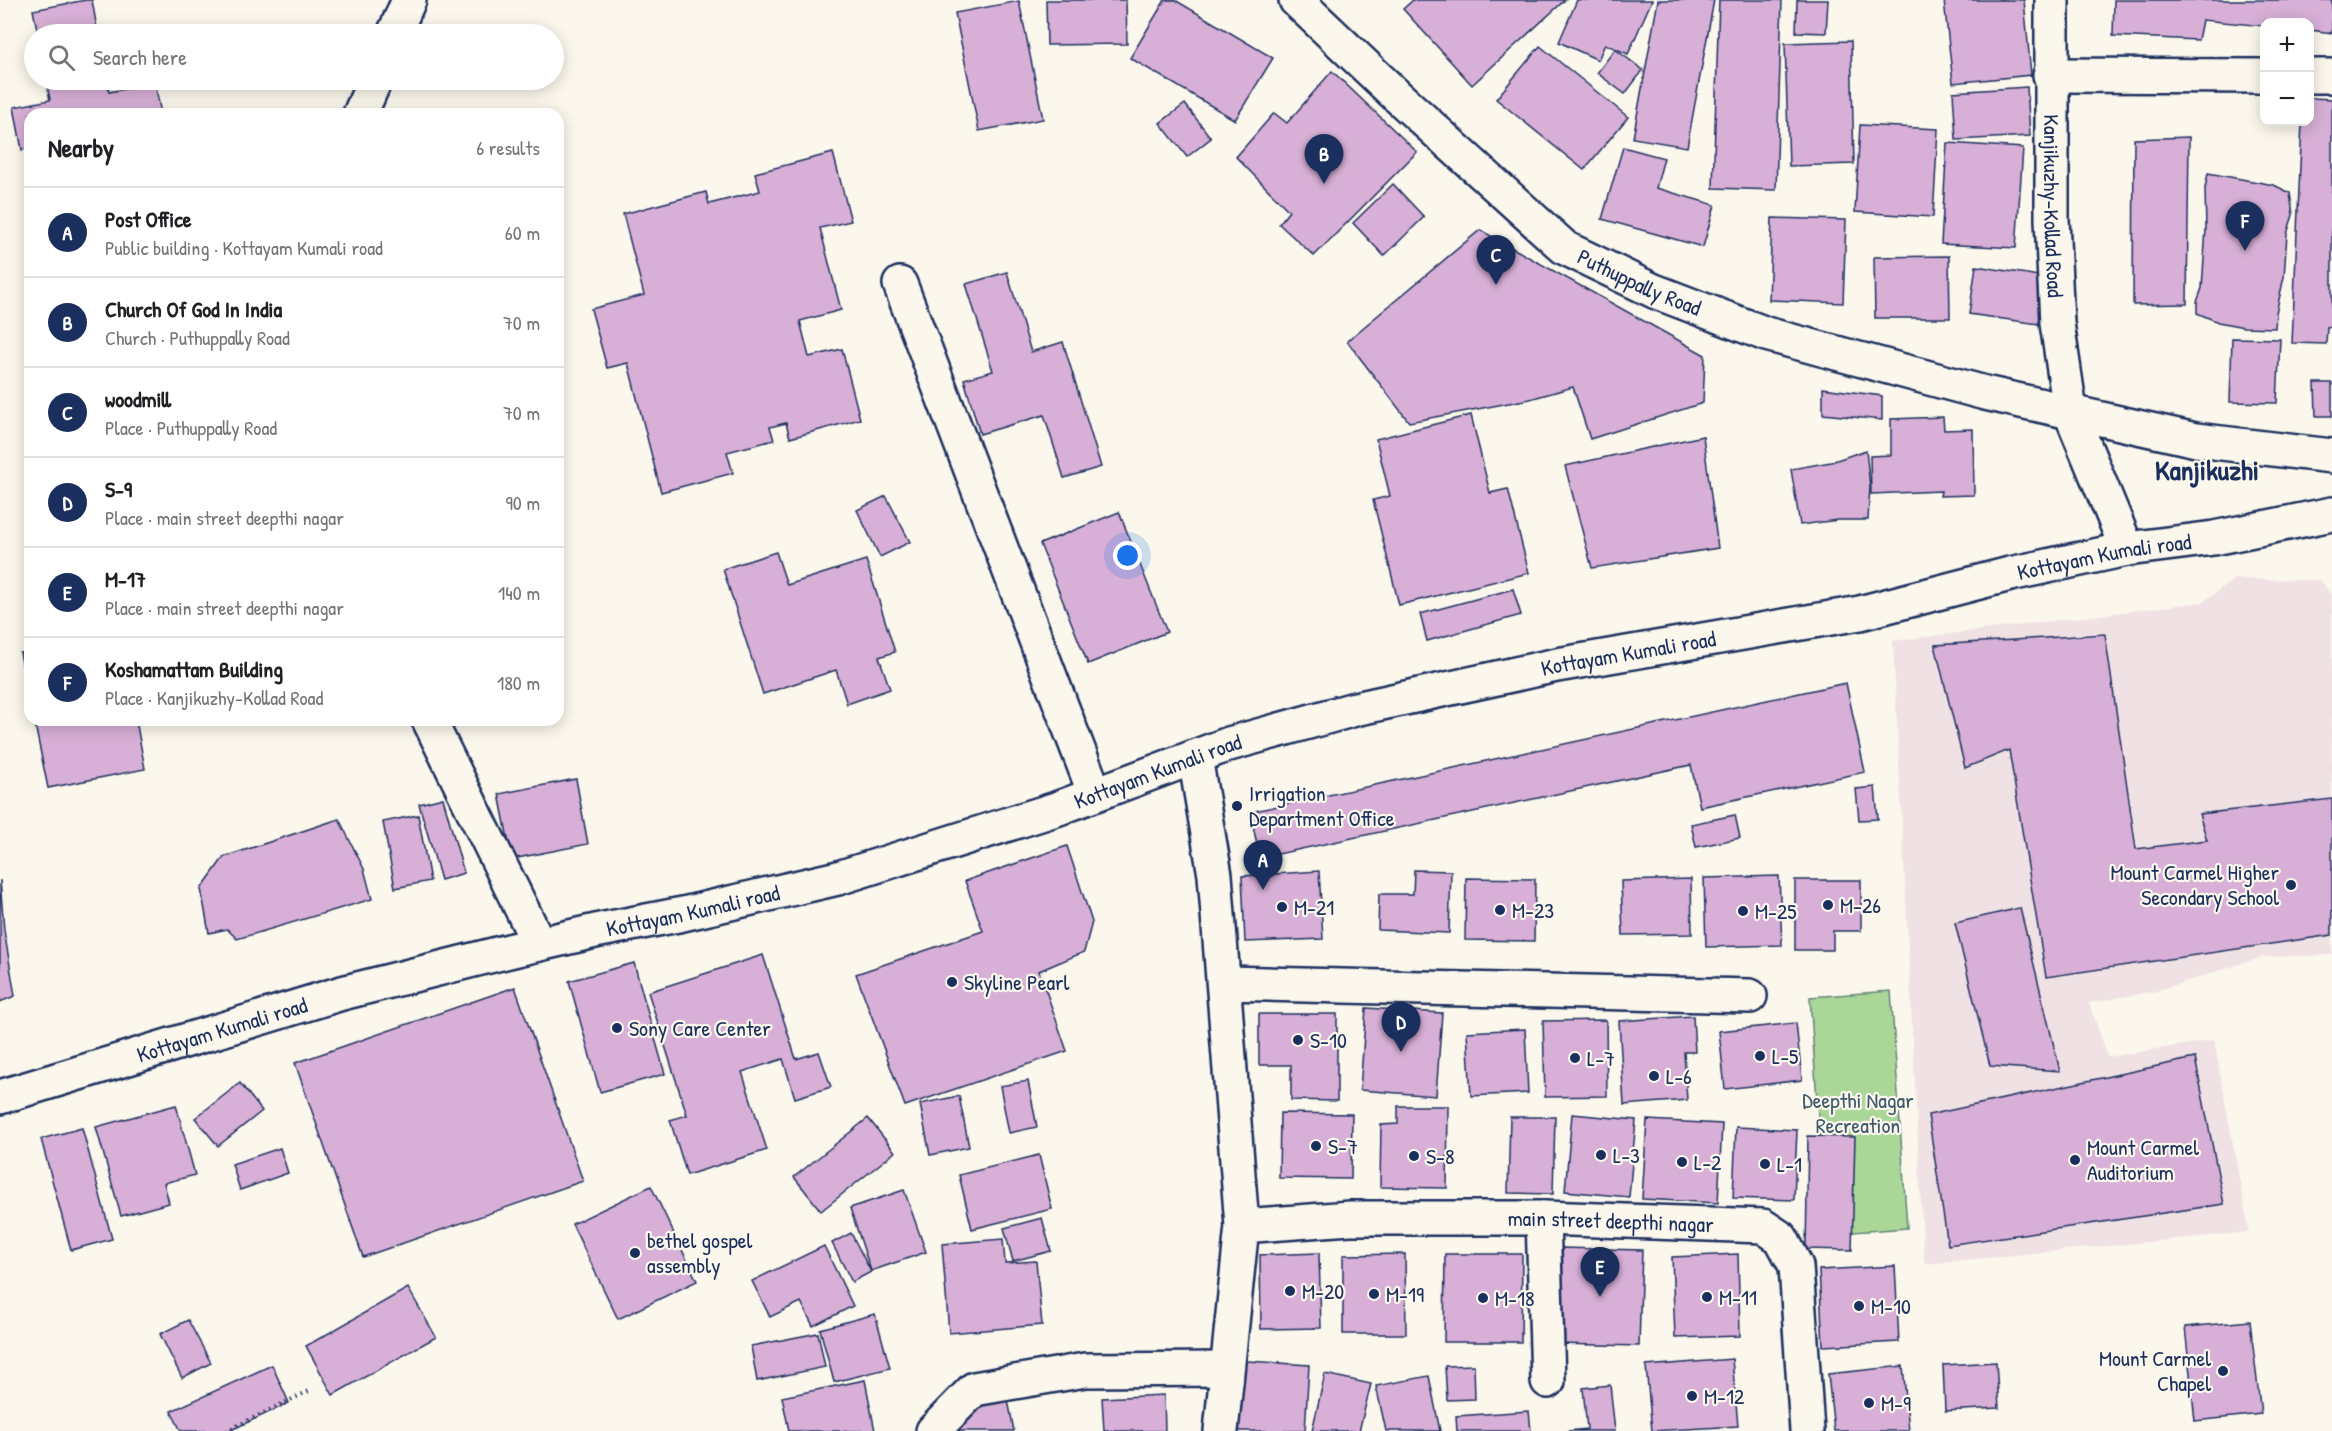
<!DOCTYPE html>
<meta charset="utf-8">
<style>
:root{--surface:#fff;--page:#f6f6f6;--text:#202124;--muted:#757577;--line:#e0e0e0;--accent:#1b2f5e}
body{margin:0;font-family:"Patrick Hand",sans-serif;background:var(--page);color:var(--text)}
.controls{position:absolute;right:18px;top:18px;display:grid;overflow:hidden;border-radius:12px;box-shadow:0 3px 15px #0003}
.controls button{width:54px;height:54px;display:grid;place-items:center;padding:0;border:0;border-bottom:2px solid var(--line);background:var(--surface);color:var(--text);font:30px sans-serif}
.you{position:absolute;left:1128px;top:556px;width:21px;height:21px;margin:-15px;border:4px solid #fff;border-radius:50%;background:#1a73e8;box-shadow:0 0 0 9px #1a73e833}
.badge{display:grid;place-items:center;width:39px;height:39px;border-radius:50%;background:var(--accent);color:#fff;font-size:20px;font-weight:700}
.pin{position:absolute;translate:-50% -50px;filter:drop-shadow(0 2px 3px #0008)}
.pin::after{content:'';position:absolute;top:32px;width:21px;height:18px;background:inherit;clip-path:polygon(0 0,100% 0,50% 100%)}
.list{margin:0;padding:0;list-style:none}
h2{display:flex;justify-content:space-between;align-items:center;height:78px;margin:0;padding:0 24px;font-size:26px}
h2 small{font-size:20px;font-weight:400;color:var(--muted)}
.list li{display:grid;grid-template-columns:39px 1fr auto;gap:18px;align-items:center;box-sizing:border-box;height:90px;padding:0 24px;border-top:2px solid var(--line)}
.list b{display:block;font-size:22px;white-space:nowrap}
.list p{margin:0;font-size:20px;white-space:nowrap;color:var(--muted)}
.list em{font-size:20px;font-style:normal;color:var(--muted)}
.icon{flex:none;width:33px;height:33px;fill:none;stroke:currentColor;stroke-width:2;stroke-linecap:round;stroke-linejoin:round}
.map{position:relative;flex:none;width:2332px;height:1431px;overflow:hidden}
.search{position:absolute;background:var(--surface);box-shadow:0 3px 15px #0003;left:24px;top:24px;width:540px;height:66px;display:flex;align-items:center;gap:15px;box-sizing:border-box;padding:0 21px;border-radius:33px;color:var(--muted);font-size:22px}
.panel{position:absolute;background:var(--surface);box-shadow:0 3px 15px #0003;left:24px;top:108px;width:540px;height:618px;border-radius:18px}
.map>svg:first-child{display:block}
</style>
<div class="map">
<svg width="2332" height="1431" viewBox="0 0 2332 1431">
<rect width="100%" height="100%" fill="#fbf7ec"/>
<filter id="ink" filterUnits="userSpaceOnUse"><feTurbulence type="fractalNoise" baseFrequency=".0167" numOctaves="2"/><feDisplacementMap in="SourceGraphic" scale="12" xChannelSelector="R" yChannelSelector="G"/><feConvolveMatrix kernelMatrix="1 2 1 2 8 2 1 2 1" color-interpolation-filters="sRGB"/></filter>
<g filter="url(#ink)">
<polygon fill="#f0e1e5" points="2234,579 2321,580 2332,597 2332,955 2262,957 2156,991 2089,1003 2108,1057 2214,1040 2249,1232 1924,1264 1893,641 2203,602"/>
<polygon fill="#aad797" stroke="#62837a" stroke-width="1.5" points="1891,991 1907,1228 1826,1234 1810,997"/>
<g fill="#d8afd6" stroke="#1b2f5e" stroke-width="1.5">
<polygon points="86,0 92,0 98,34 38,34 33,10"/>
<polygon points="1046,0 1126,0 1127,44 1047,45"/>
<polygon points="1165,0 1175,0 1273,58 1235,120 1130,58"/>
<polygon points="1413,0 1565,0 1472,85 1403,9"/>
<polygon points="1577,0 1652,0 1628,54 1605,44 1598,60 1559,42"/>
<polygon points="1658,0 1714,0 1687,147 1633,138"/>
<polygon points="1719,0 1782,0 1776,190 1713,188"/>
<polygon points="1797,0 1828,0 1826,33 1796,32"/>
<polygon points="1944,0 2024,0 2031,75 1953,83"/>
<polygon points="2114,0 2332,0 2332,33 2310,30 2310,22 2264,22 2264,26 2202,20 2198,40 2113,36"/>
<polygon points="1019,1 1043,119 979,131 955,13"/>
<polygon points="1851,41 1854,164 1789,166 1785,43"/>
<polygon points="1540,46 1628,117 1584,170 1496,99"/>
<polygon points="1615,49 1643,70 1625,94 1597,73"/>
<polygon points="1332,71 1417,152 1314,256 1279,224 1289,211 1236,157 1274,113 1287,123"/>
<polygon points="46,80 107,80 109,92 155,83 161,114 30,114 30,148 22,150 14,107 50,100"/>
<polygon points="2027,87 2030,136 1956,140 1953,92"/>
<polygon points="2310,98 2332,99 2332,328 2327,327 2326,344 2292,343 2302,122 2310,122"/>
<polygon points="1185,104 1211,138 1187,157 1160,123"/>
<polygon points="1860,125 1938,129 1933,217 1855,212"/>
<polygon points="2189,137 2187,304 2133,305 2134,139"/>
<polygon points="1947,143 2023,148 2016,248 1941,244"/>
<polygon points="1623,147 1664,158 1656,188 1715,205 1703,247 1602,219"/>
<polygon points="833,153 851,221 820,228 841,310 800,321 809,357 842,349 860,419 790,438 786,423 770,427 774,440 727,452 733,473 661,492 628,363 607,368 591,309 644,295 623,214 706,192 709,204 760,191 755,173"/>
<polygon points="2208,173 2274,185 2290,193 2293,215 2287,234 2284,277 2276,313 2275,328 2244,327 2218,322 2197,313 2197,302 2202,288 2206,229 2205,188"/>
<polygon points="1393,184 1424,217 1384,256 1353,223"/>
<polygon points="1772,218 1846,220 1843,303 1769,300"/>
<polygon points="1480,230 1705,355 1703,403 1590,439 1573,387 1530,399 1409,422 1347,341"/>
<polygon points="1949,256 1950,318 1875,318 1874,257"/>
<polygon points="1976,266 2045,277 2038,324 1969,314"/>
<polygon points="1007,272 1031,352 1063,342 1101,467 1064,478 1044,415 980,434 964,379 993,371 966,284"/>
<polygon points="2232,338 2280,339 2277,403 2230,402"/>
<polygon points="2315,383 2332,383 2332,416 2316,416"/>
<polygon points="1823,388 1882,396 1882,420 1823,414"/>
<polygon points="1471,415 1490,493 1508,489 1529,573 1399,605 1373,500 1390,496 1376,439"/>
<polygon points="1943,417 1944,430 1973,429 1974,495 1940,496 1941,491 1871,494 1870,456 1891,455 1891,419"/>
<polygon points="1703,436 1718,548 1592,568 1565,466"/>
<polygon points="1866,450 1870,487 1868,520 1838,520 1800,525 1791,469 1831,462"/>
<polygon points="886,496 910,542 880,557 857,510"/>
<polygon points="1119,512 1167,632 1088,664 1040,544"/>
<polygon points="776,552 787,585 866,560 895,652 879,657 890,689 847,704 836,670 763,694 723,569"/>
<polygon points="1513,589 1521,615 1427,641 1420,614"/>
<polygon points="2105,634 2136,849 2207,840 2199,814 2332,799 2332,935 2046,977 2009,750 1965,768 1935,645"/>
<polygon points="30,651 30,700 20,653"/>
<polygon points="1846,683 1865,772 1700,807 1691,765 1260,858 1250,812"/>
<polygon points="34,720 136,720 145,769 48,788"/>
<polygon points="576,779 588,844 512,859 499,794"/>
<polygon points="1875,787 1878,819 1859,820 1856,789"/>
<polygon points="443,798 464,873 441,880 419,804"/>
<polygon points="418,815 430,881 395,888 383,822"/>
<polygon points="1735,815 1740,838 1696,847 1691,824"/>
<polygon points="339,819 364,869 372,899 237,939 227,929 209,933 201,889 224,857"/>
<polygon points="1067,846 1092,922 1084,952 1039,971 1067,1051 905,1106 856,974 983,931 965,881"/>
<polygon points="1414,870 1451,871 1449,933 1378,930 1379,894 1413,894"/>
<polygon points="1319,871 1323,939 1245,942 1242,876"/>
<polygon points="1779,876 1782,945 1706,947 1704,878"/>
<polygon points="1466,878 1535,879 1534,941 1465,940"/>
<polygon points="1691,879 1692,934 1623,935 1621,881"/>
<polygon points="0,880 4,930 15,996 0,1002"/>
<polygon points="1795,880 1861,880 1861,931 1833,931 1833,950 1795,950"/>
<polygon points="2020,908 2060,1071 1990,1066 1955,923"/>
<polygon points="763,955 796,1059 819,1052 831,1087 795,1098 783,1059 742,1072 767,1150 687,1175 670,1120 687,1115 648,992"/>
<polygon points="634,963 665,1074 600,1092 569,981"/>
<polygon points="515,987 583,1181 363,1257 295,1063"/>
<polygon points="1366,1008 1442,1013 1436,1096 1360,1090"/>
<polygon points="1259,1014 1337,1014 1337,1101 1291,1100 1291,1065 1259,1065"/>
<polygon points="1693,1016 1695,1052 1684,1052 1687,1100 1624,1105 1619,1021"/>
<polygon points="1606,1020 1607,1096 1545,1097 1543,1021"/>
<polygon points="1796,1023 1802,1080 1725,1089 1719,1031"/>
<polygon points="1525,1029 1528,1093 1471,1096 1467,1032"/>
<polygon points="2195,1058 2224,1204 1948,1245 1928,1115"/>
<polygon points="1028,1081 1037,1127 1009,1133 1000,1086"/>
<polygon points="240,1083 262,1111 218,1146 195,1118"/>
<polygon points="959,1096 969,1147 930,1155 920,1104"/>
<polygon points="176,1105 195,1175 164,1183 169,1203 121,1216 96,1127"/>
<polygon points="1398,1106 1448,1106 1447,1188 1380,1187 1381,1125 1398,1124"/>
<polygon points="1280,1113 1352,1114 1351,1179 1279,1178"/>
<polygon points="1572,1114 1636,1120 1629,1197 1565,1191"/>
<polygon points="1510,1117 1555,1117 1553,1194 1508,1193"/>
<polygon points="868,1118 895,1152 821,1211 794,1177"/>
<polygon points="1647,1120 1722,1124 1718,1203 1642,1199"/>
<polygon points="1736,1127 1797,1130 1794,1200 1733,1198"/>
<polygon points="82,1128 112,1239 71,1250 41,1139"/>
<polygon points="1808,1136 1855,1137 1852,1250 1806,1249"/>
<polygon points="280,1148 288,1173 240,1190 232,1164"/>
<polygon points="1039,1155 1052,1209 972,1229 959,1175"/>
<polygon points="651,1186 697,1281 618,1319 572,1224"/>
<polygon points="904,1190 926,1252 871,1271 850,1208"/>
<polygon points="1042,1218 1051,1251 1013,1261 1004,1228"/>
<polygon points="851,1233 871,1272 852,1282 832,1243"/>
<polygon points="1003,1239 1005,1263 1036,1261 1042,1325 949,1333 942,1244"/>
<polygon points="824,1246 853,1306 813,1326 801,1302 770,1317 752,1281"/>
<polygon points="1561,1248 1642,1250 1639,1346 1558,1344"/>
<polygon points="1319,1253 1321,1328 1261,1329 1260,1255"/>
<polygon points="1405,1254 1406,1334 1343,1334 1343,1255"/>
<polygon points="1445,1254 1522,1254 1521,1342 1444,1342"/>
<polygon points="1738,1254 1740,1336 1675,1338 1672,1257"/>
<polygon points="1895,1266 1899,1342 1823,1346 1819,1270"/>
<polygon points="408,1288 436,1337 333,1395 306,1346"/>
<polygon points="875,1314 890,1368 834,1382 820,1329"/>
<polygon points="188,1320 211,1363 182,1378 160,1334"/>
<polygon points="2250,1321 2261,1414 2195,1421 2185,1327"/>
<polygon points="818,1333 825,1367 757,1381 751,1346"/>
<polygon points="1732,1359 1738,1426 1652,1431 1646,1366"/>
<polygon points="1232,1360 1309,1365 1305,1431 1226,1431"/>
<polygon points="1996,1362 1999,1408 1945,1411 1943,1365"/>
<polygon points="272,1365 289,1403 229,1431 181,1431 171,1411"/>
<polygon points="1474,1365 1475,1399 1447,1400 1445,1366"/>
<polygon points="1903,1366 1909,1431 1834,1431 1828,1374"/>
<polygon points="1325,1374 1371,1384 1359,1431 1312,1431"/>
<polygon points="1429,1376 1440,1431 1386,1431 1376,1386"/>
<polygon points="865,1380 875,1431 789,1431 782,1397"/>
<polygon points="1610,1385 1615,1431 1568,1431 1587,1429 1583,1388"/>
<polygon points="1164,1395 1165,1431 1104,1431 1102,1398"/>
<polygon points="1008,1400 1014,1431 930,1431 928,1418"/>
<polygon points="1529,1411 1531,1431 1457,1431 1456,1416"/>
</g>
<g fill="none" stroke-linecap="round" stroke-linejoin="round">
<g stroke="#1b2f5e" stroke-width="38">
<g id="minor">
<polyline points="394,34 409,0"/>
<polyline points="2050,75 2264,76"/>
<polyline points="2310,76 2332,76"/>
<polyline points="360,114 375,80"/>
<polyline points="900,284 1095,794"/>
<polyline points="429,720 539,944"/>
<polyline points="1195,757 1215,875 1242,1226 1221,1431"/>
<polyline points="1224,983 1750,996"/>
<polyline points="1543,1218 1548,1381"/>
<path id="s1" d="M1242,1226l108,-8h193l220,8 18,12 15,28 11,165"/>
<polyline points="933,1431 974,1389 1085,1370 1226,1369"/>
</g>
</g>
<g stroke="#1b2f5e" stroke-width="38">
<g id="secondary">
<path id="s2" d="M2052,0v219l5,104 13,88"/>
</g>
</g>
<g stroke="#1b2f5e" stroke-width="38">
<g id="primary">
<path id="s3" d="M1296,0l100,95 169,153 89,43 112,43 219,59 211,47 136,16"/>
</g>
</g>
<g stroke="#1b2f5e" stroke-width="38">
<g id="trunk">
<polyline points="2070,411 2127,549"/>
<path id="s4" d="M0,1097l342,-104 171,-43 87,-20 83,-16 155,-36 218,-69 173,-65 126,-35 202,-44 303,-52 150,-39 117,-25 87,-11 118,-24"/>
</g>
</g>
<polyline stroke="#1b2f5e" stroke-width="4" stroke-dasharray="1.5 4.5" stroke-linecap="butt" points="226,1431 309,1391"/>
<use href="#minor" stroke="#fbf7ec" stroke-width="33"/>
<use href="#secondary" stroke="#fbf7ec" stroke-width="33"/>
<use href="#primary" stroke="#fbf7ec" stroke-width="33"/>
<use href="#trunk" stroke="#fbf7ec" stroke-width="33"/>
</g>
</g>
<g fill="#1b2f5e" stroke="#fbf7ec" stroke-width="2">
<circle cx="1237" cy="806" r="6"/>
<circle cx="2291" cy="885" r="6"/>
<circle cx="1828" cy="905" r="6"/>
<circle cx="1282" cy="907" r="6"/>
<circle cx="1500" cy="910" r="6"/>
<circle cx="1743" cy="911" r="6"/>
<circle cx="952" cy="982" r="6"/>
<circle cx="617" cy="1028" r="6"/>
<circle cx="1298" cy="1040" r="6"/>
<circle cx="1760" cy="1056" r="6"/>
<circle cx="1575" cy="1058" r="6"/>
<circle cx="1654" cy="1076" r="6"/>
<circle cx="1316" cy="1146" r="6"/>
<circle cx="1601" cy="1155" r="6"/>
<circle cx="1414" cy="1156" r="6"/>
<circle cx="2075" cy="1160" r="6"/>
<circle cx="1682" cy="1162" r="6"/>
<circle cx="1765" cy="1164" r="6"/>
<circle cx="635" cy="1253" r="6"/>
<circle cx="1290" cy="1291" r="6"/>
<circle cx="1374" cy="1294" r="6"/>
<circle cx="1707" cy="1297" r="6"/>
<circle cx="1483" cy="1298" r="6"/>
<circle cx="1859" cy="1306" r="6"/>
<circle cx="2223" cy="1371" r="6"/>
<circle cx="1692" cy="1396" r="6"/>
<circle cx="1869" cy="1403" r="6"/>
</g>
<g text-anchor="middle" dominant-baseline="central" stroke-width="4.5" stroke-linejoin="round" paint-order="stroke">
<g font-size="22" fill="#1b2f5e" stroke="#fbf7ec">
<text stroke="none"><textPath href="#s2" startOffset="206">Kanjikuzhy-Kollad Road</textPath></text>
<text stroke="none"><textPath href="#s3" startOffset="448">Puthuppally Road</textPath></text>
<text stroke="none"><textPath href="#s4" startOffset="2176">Kottayam Kumali road</textPath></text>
<text stroke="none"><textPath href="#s4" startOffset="1690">Kottayam Kumali road</textPath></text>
<text stroke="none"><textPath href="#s4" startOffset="1204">Kottayam Kumali road</textPath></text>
<text stroke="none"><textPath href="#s4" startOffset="718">Kottayam Kumali road</textPath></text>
<text stroke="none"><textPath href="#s4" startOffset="232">Kottayam Kumali road</textPath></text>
<text stroke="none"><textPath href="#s1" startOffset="369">main street deepthi nagar</textPath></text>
</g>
<g font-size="22" fill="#1b2f5e" stroke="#fbf7ec" text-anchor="start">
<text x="1249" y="793">Irrigation<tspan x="1249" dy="25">Department Office</tspan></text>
<text x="2279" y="872" text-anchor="end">Mount Carmel Higher<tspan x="2279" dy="25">Secondary School</tspan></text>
<text x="1840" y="905">M-26</text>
<text x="1294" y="907">M-21</text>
<text x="1512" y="910">M-23</text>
<text x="1755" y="911">M-25</text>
<text x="964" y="982">Skyline Pearl</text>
<text x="629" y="1028">Sony Care Center</text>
<text x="1310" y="1040">S-10</text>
<text x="1772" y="1056">L-5</text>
<text x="1587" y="1058">L-7</text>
<text x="1666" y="1076">L-6</text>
<text x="1328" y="1146">S-7</text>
<text x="2087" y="1147">Mount Carmel<tspan x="2087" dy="25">Auditorium</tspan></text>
<text x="1613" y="1155">L-3</text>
<text x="1426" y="1156">S-8</text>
<text x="1694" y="1162">L-2</text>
<text x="1777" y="1164">L-1</text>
<text x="647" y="1240">bethel gospel<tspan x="647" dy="25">assembly</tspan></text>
<text x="1302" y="1291">M-20</text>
<text x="1386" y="1294">M-19</text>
<text x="1719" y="1297">M-11</text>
<text x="1495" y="1298">M-18</text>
<text x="1871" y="1306">M-10</text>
<text x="2211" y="1358" text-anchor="end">Mount Carmel<tspan x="2211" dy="25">Chapel</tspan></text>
<text x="1704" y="1396">M-12</text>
<text x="1881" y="1403">M-9</text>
</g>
<g font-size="22" fill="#3f596c" stroke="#fbf7ec">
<text x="1858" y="1100">Deepthi Nagar<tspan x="1858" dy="25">Recreation</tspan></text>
</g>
<g font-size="28" font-weight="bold" fill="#1b2f5e" stroke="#fbf7ec">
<text x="2207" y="470">Kanjikuzhi</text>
</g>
</g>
</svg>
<div class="controls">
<button>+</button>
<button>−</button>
</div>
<div class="you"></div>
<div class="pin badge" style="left:1263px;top:890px">A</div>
<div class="pin badge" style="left:1324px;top:184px">B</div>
<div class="pin badge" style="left:1496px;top:285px">C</div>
<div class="pin badge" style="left:1401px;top:1052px">D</div>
<div class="pin badge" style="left:1600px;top:1297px">E</div>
<div class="pin badge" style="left:2245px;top:251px">F</div>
<div class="search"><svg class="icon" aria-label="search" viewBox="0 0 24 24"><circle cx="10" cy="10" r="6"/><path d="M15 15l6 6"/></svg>Search here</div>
<section class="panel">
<h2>Nearby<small>6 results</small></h2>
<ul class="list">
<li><span class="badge">A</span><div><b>Post Office</b><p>Public building · Kottayam Kumali road</p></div><em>60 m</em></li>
<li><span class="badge">B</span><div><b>Church Of God In India</b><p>Church · Puthuppally Road</p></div><em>70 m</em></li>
<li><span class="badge">C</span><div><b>woodmill</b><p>Place · Puthuppally Road</p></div><em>70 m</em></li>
<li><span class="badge">D</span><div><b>S-9</b><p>Place · main street deepthi nagar</p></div><em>90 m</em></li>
<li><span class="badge">E</span><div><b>M-17</b><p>Place · main street deepthi nagar</p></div><em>140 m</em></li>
<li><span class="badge">F</span><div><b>Koshamattam Building</b><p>Place · Kanjikuzhy-Kollad Road</p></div><em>180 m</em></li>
</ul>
</section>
</div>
